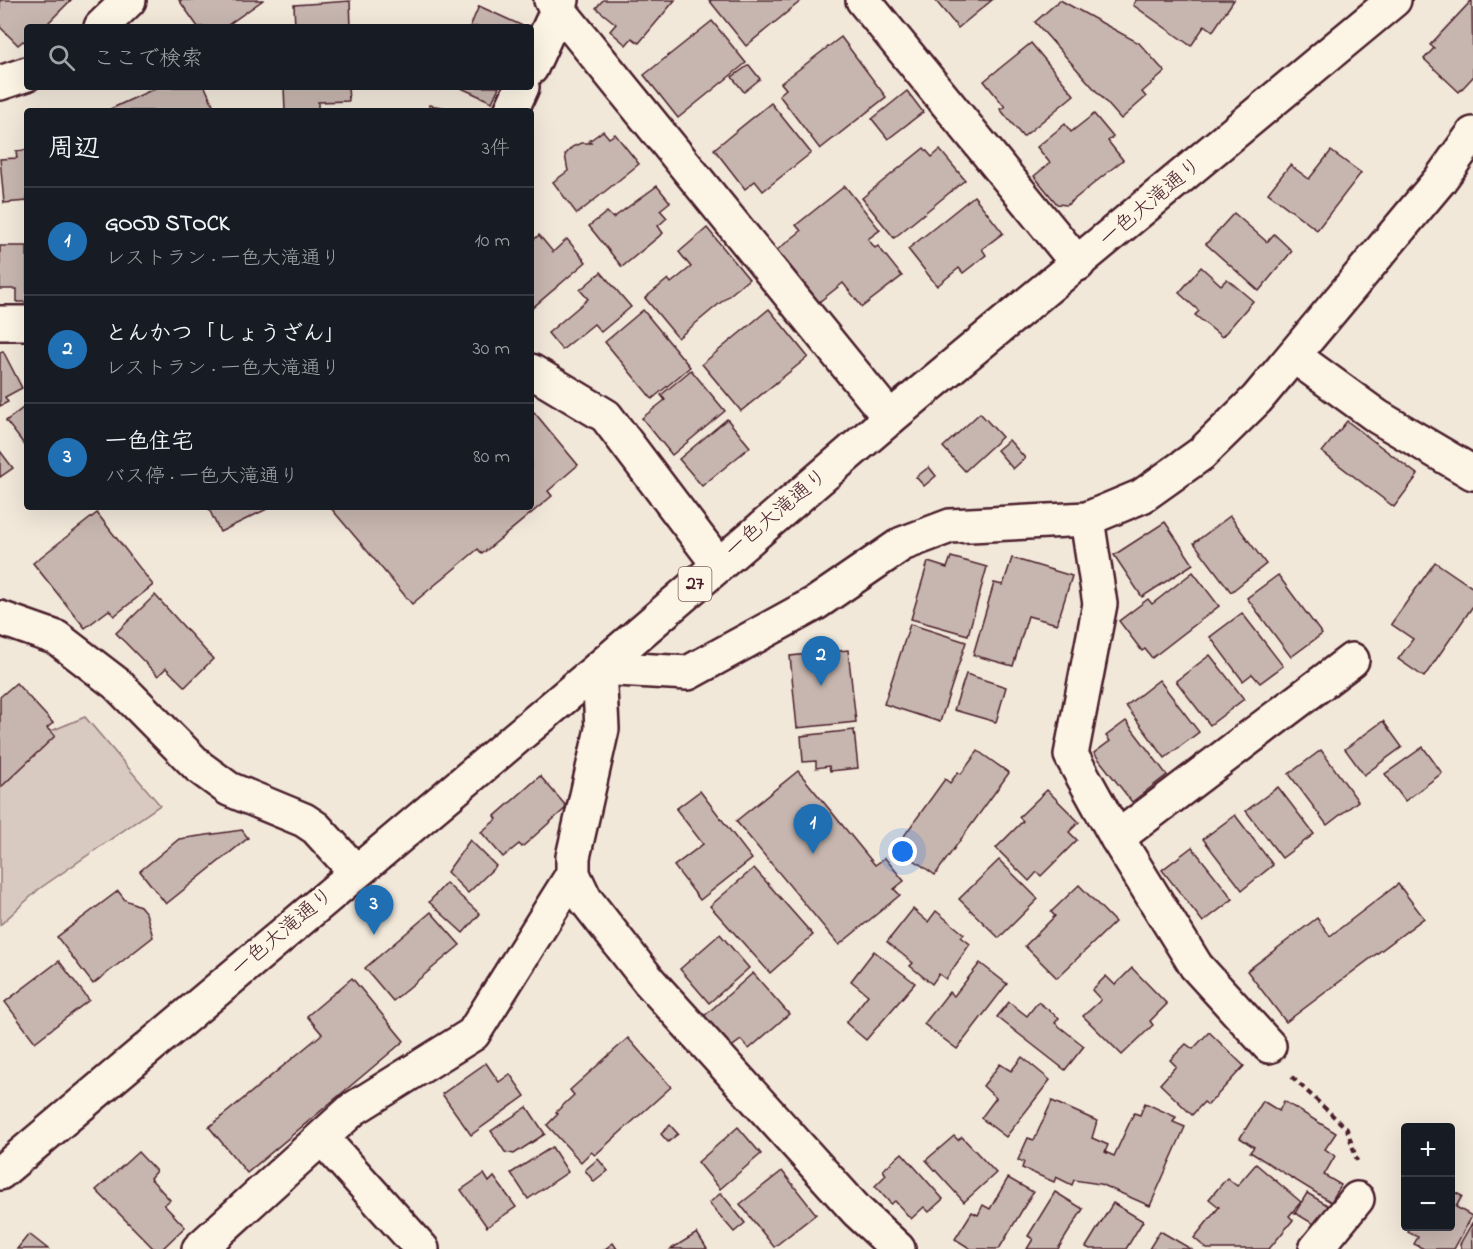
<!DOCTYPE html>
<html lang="ja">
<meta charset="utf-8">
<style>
:root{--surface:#171b24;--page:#20242c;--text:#f1f3f6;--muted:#9ea1a6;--line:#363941;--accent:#1f6fb2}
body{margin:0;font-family:"Indie Flower","Klee One",sans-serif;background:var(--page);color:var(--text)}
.controls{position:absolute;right:18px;bottom:18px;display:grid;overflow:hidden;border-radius:6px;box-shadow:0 6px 24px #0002}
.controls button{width:54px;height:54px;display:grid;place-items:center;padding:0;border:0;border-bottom:2px solid var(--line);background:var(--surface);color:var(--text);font:30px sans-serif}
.you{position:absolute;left:903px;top:852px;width:21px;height:21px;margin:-15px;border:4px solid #fff;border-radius:50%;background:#1a73e8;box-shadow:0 0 0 9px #1a73e833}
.badge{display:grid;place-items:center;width:39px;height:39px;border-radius:50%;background:var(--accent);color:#fff;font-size:20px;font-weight:700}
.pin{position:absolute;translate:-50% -50px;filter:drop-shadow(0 2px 3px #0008)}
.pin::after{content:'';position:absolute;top:32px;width:21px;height:18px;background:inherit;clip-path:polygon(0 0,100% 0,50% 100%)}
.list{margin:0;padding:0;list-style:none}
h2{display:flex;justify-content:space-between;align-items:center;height:78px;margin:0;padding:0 24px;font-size:26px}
h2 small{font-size:20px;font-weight:400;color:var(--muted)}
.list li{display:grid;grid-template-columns:39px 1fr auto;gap:18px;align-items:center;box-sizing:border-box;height:108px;padding:0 24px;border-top:2px solid var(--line)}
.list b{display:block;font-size:22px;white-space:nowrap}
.list p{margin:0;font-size:20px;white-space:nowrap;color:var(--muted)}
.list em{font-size:20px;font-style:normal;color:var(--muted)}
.icon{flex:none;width:33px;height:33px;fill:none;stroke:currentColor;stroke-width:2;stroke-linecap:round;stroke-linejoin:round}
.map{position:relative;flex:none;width:1473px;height:1249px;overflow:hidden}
.search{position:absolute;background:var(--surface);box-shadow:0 6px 24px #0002;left:24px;top:24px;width:510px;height:66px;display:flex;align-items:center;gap:15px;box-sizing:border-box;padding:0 21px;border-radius:6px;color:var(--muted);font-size:22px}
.panel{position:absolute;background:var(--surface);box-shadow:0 6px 24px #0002;left:24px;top:108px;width:510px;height:402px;border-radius:6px}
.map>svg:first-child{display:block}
</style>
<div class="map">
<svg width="1473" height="1249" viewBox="0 0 1473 1249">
<rect width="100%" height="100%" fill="#f1e8da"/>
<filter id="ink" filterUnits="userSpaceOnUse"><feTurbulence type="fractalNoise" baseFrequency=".0167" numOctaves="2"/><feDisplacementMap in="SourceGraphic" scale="12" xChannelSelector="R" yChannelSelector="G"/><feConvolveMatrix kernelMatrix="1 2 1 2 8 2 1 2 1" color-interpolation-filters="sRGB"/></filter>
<g filter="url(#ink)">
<polygon fill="#d8cac0" stroke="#917476" stroke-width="1.5" points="85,717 160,805 39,889 0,925 0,752"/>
<g fill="#c7b6af" stroke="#4a1f2b" stroke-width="1.5">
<polygon points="0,0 71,0 44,27 27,27 27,44 23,41 18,45 0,27"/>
<polygon points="179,0 263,0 225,27 198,27"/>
<polygon points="603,0 675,0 639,43 632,38 626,45 610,31 616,24 596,8"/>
<polygon points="709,0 802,0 746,46"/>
<polygon points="935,0 992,0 958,28"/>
<polygon points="1060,0 1139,43 1165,72 1142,92 1146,97 1121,119 1035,22"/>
<polygon points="1136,0 1234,0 1213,31 1205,25 1191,46 1133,5"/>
<polygon points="1472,0 1473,77 1459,92 1424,59 1434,48 1430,45"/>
<polygon points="350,1 351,27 295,27 294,5"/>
<polygon points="479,6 525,27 470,27"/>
<polygon points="712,21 746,63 678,118 644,75"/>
<polygon points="841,37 886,97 820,149 779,95 786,89 781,83"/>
<polygon points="1031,43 1074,95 1023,137 1000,109 1005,107 984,81"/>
<polygon points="749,65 760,79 744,92 732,77"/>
<polygon points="158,87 205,87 216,111 106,111"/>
<polygon points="284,87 348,87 349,101 318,102 318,111 285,111"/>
<polygon points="459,87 499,87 492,102"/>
<polygon points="907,91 923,112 888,139 872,119"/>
<polygon points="771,103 811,153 763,191 755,181 745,189 714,149"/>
<polygon points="429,105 466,111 428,111"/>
<polygon points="1094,114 1113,137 1108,141 1123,160 1067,205 1057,204 1034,176 1050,163 1037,147 1065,124 1071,132"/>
<polygon points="603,131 609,138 615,134 639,164 577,214 553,182 568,171 565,155 572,147 581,143 591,143 589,141"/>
<polygon points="924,148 932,157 940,150 965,180 894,238 862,198"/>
<polygon points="27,150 27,201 4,203 0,159 17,158 16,151"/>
<polygon points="1331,151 1361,173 1317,230 1268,193 1290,165 1309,179"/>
<polygon points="657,186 670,202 660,210 667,218 658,226 663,233 622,267 589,226 607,212 613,218"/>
<polygon points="845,186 880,230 868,239 875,248 878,246 902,276 862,307 843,283 819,302 777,250 801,231 796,225"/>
<polygon points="974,196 1003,233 982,249 986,255 963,273 959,268 937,286 908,249"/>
<polygon points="1234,213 1267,242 1274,234 1292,251 1259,291 1206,244"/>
<polygon points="707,228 749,279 678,338 645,298 668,279 671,283 691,267 679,252"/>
<polygon points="539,235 553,252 567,239 586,262 531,309 531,242"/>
<polygon points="0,246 27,246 27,302 17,302 17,289 0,289"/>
<polygon points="1201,267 1221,285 1227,279 1253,301 1222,337 1195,315 1199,311 1179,293"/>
<polygon points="601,272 631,307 601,332 594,324 562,350 548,333 588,299 580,290"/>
<polygon points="769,309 808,357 741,411 702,364"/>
<polygon points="643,310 690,367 652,399 605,342"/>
<polygon points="3,351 22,388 5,397 8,402 0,406 0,352"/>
<polygon points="691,370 725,411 672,455 642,418 665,400 661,395"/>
<polygon points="27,405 27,448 6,421"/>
<polygon points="534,412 578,465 548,491 552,496 482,554 478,549 412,604 330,507 531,507 531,415"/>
<polygon points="980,413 1002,437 965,471 943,447"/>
<polygon points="727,419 750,447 702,486 679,459"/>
<polygon points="1347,421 1418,475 1394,507 1322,452"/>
<polygon points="1009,440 1025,458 1013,469 997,450"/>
<polygon points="0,451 13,468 0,477"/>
<polygon points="929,467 936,476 924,486 916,477"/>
<polygon points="208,507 271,507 220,532"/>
<polygon points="97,513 153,585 114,616 109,610 85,628 33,563"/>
<polygon points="1230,516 1266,564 1231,592 1194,543"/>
<polygon points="1165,522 1193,564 1142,597 1114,555"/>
<polygon points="951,557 987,567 968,635 911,619 928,562 947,568"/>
<polygon points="1012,558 1072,576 1057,624 1028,616 1013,666 973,655 994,583 1003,585"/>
<polygon points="1435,562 1473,588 1473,606 1424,677 1398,659 1413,639 1391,624"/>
<polygon points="1193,572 1219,606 1152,658 1145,649 1142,651 1119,621 1148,599 1152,604"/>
<polygon points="1278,575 1322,634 1291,657 1247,598"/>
<polygon points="155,595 213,659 185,687 166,668 158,676 116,633"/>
<polygon points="1242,613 1283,666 1260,683 1252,674 1243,681 1210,637"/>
<polygon points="910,624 966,642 940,722 884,704"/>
<polygon points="848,650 856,722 797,728 790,656"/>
<polygon points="1210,655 1244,699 1210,725 1176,681"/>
<polygon points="966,674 1006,687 996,722 954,710"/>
<polygon points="1159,680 1199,732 1165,758 1126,706"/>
<polygon points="16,683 53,723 47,728 55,736 0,788 0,697"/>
<polygon points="1126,721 1167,775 1132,802 1094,753 1110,741 1106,736"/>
<polygon points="1383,721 1402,747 1364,775 1345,749"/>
<polygon points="854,730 858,768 830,771 829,766 816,768 816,761 803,762 801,736"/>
<polygon points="1423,747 1442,773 1405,801 1385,774"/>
<polygon points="1321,750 1358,801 1327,825 1289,774"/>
<polygon points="978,751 1009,773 935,875 896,847 945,779 950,783 958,772 961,774"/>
<polygon points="798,771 875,865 885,858 904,881 894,889 900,895 839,945 736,821"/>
<polygon points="540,776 567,807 522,847 519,844 503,857 481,832 497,819 495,816"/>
<polygon points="1278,787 1314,834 1282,858 1246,811"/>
<polygon points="1047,790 1079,822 1069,832 1077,840 1041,876 1037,872 1029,881 996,848 1023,821 1019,817"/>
<polygon points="700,791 752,859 700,900 674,866 703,844 676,809"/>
<polygon points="1235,815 1273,865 1242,890 1203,839"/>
<polygon points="242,830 248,838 166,904 140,871 179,839"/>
<polygon points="470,840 496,866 468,893 447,872"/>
<polygon points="1192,847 1233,899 1203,922 1162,870"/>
<polygon points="999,860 1038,899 999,938 959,899"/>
<polygon points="754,868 813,935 770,973 710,906"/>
<polygon points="446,883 480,914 463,933 429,902"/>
<polygon points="1398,884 1424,918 1286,1022 1247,971 1317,918 1330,936"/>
<polygon points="1079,885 1115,922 1057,978 1025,946 1055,916 1051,912"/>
<polygon points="118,891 125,900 140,906 146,913 153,937 93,984 57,937"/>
<polygon points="913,909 928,922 936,911 964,934 961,937 970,944 946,979 939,974 932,984 910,966 913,963 887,942"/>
<polygon points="431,912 460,945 393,1001 365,968"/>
<polygon points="720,934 749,968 709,1003 680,969"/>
<polygon points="874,951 915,983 866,1040 846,1023 868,995 851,981"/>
<polygon points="59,961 89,1000 35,1042 5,1002"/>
<polygon points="980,963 1007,984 957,1049 924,1024 949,992 954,996"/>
<polygon points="1132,968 1167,1004 1150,1021 1153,1025 1122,1055 1083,1016 1101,1000 1092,990 1106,976 1115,985"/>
<polygon points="753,973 789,1014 749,1049 741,1040 730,1048 703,1017"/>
<polygon points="352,978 404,1041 247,1173 209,1127 322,1034 307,1016"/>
<polygon points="1009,1002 1027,1016 1038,1002 1059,1018 1055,1023 1084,1046 1065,1070 997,1017"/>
<polygon points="1209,1032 1244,1066 1208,1105 1204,1102 1192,1115 1160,1084 1176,1066 1170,1060 1186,1044 1193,1049"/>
<polygon points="628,1038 671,1087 595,1155 591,1152 581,1162 547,1125 558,1114 556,1112 574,1095 570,1090"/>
<polygon points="1022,1057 1050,1080 1006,1137 981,1118 996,1098 983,1086 1000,1064 1011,1071"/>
<polygon points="486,1063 499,1082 510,1074 525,1096 471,1135 442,1094"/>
<polygon points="1052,1101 1097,1121 1092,1138 1108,1145 1105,1152 1114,1156 1134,1113 1140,1115 1145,1103 1176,1117 1173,1122 1185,1127 1150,1206 1100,1184 1074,1180 1072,1185 1056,1177 1054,1182 1022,1168 1024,1162 1018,1160 1028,1138 1034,1140"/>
<polygon points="1263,1101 1279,1111 1284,1101 1336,1133 1325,1149 1335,1156 1324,1175 1341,1185 1331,1202 1250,1152 1254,1147 1240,1138"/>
<polygon points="527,1107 545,1134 514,1154 505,1152 491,1131"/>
<polygon points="670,1125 678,1134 668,1142 661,1134"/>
<polygon points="738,1127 761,1154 720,1189 698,1162"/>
<polygon points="954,1136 958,1140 962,1137 996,1173 964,1202 926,1160"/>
<polygon points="552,1147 568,1172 528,1199 511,1173"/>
<polygon points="138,1152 156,1171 150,1178 170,1200 164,1205 185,1227 162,1249 154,1249 96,1190"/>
<polygon points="902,1153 943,1199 929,1212 924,1207 911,1219 895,1201 891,1204 875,1186 886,1175 883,1170"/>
<polygon points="598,1159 608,1171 594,1182 585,1170"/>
<polygon points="1256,1164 1301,1202 1289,1216 1293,1220 1269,1249 1207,1249 1194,1238 1219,1207 1209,1199 1227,1178 1237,1186"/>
<polygon points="782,1171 816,1214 774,1247 740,1204"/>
<polygon points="484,1174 489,1182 494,1177 516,1207 487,1227 461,1190"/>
<polygon points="1008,1178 1033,1192 999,1249 971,1249 955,1239 972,1212 978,1215 983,1205 990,1209"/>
<polygon points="1450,1190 1462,1196 1456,1207 1472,1216 1454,1249 1424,1249 1414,1244 1418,1237 1408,1232 1409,1228 1406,1226 1450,1226"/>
<polygon points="1055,1192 1083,1209 1058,1249 1027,1249 1033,1239 1028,1236"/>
<polygon points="721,1193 745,1223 734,1232 709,1203"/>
<polygon points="1307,1193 1329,1206 1317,1226 1295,1213"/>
<polygon points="1113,1203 1143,1221 1126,1249 1090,1249 1086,1247"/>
<polygon points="1472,1223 1473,1249 1462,1249 1460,1244"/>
<polygon points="1160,1231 1191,1249 1149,1249"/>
<polygon points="697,1233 707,1249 671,1249"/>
<polygon points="29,1234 48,1249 17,1249"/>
<polygon points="613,1243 617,1249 605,1249"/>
</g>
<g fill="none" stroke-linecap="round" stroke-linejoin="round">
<g stroke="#4a1f2b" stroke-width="38">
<g id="minor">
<polyline points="551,0 890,418"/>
<polyline points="863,0 1078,264"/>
<polyline points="101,27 129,0"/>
<polyline points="531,68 562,0"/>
<polyline points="0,83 27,74"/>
<polyline points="511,111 522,87"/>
<polyline points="0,323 27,323"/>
<polyline points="1294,356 1378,417 1473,473"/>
<polyline points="531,371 606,416 718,564"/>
<polyline points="1087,519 1100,604 1071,755 1117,838 1196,966 1269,1046"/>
<polyline points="0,618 57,638 117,684 199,767 229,789 304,820 316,828 356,872"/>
<polyline points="1117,838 1352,660"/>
<polyline points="322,1138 422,1249"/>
<polyline points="199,1249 353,1109 473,1034 573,874"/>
<polyline points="898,1249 857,1211 649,981 585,899 573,874 573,857 602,729 599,668 688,673 816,603 902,544 950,526 1087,519 1142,496 1201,454 1257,399 1440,180 1473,134"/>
<polyline points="1316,1249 1357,1199"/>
</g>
</g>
<g stroke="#4a1f2b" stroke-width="38">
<polyline id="major" points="0,1173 599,668 890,418 1394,0"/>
</g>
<polyline stroke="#4a1f2b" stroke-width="4" stroke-dasharray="6 4.5" stroke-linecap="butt" points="1292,1077 1347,1129 1357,1161"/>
<use href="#minor" stroke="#fcf5e5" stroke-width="33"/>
<use href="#major" stroke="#fcf5e5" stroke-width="33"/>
</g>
</g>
<g text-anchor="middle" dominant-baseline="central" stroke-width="6" stroke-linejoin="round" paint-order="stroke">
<rect fill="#fcf5e5" stroke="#7f5f63" stroke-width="1.5" x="678.5" y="567" width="33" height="34" rx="4.5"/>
<g font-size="20" font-weight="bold" fill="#4a1f2b">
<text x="695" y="584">27</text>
</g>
<g font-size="21" fill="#4a1f2b" stroke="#fcf5e5">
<text transform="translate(1151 203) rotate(-40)">一色大滝通り</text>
<text transform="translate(777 514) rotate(-40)">一色大滝通り</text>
<text transform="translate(283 933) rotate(-40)">一色大滝通り</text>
</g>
</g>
</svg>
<div class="controls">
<button>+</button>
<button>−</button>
</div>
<div class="you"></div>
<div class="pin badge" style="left:813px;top:854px">1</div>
<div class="pin badge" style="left:821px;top:686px">2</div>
<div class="pin badge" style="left:374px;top:935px">3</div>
<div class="search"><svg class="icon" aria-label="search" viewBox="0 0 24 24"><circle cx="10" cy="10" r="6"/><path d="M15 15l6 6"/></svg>ここで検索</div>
<section class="panel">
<h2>周辺<small>3件</small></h2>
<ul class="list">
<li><span class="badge">1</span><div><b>GOOD STOCK</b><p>レストラン · 一色大滝通り</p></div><em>10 m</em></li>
<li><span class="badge">2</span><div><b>とんかつ「しょうざん」</b><p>レストラン · 一色大滝通り</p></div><em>30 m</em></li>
<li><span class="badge">3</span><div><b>一色住宅</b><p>バス停 · 一色大滝通り</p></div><em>80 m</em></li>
</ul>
</section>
</div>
